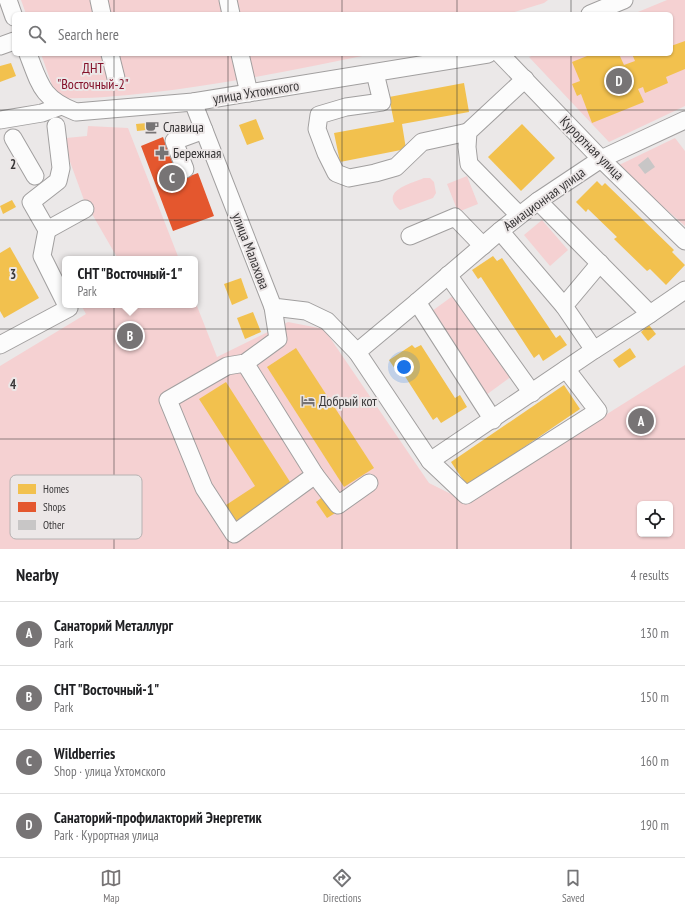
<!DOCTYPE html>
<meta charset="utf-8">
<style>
:root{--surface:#fff;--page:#f2f2f2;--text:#202124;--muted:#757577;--line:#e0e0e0;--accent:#777475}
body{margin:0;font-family:"PT Sans Narrow",sans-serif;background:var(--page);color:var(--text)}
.controls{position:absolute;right:12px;bottom:12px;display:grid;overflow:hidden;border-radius:6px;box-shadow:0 1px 3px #0004}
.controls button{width:36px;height:36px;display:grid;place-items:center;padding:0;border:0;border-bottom:1px solid var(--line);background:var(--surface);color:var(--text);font:20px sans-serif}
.you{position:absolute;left:404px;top:367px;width:14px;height:14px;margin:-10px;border:3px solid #fff;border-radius:50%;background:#1a73e8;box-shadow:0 0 0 6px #1a73e833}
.badge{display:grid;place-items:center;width:26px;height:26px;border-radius:50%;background:var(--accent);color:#fff;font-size:13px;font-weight:700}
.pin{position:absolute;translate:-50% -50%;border:2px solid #fff;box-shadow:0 1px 4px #0006}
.popup{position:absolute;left:62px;top:256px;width:136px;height:52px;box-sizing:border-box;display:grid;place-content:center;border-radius:6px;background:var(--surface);filter:drop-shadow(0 1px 3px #0005);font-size:13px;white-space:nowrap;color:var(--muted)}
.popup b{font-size:15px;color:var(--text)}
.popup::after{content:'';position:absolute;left:50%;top:100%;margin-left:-8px;border:8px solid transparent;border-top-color:var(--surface)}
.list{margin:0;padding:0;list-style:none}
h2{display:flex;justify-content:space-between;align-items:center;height:52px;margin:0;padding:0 16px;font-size:17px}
h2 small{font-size:13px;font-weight:400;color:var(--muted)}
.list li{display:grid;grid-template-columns:26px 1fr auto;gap:12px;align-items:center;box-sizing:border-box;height:64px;padding:0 16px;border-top:1px solid var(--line)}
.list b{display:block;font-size:15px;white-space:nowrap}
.list p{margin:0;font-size:13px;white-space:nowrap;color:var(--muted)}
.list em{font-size:13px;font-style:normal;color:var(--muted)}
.icon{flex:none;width:22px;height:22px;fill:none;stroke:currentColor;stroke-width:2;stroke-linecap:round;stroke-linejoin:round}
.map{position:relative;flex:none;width:685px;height:549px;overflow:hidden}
.search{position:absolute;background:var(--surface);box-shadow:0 1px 3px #0004;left:12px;right:12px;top:12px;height:44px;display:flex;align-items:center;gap:10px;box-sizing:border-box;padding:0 14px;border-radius:6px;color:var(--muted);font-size:15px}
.sheet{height:308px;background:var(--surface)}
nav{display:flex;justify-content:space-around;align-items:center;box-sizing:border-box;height:56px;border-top:1px solid var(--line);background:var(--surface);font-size:11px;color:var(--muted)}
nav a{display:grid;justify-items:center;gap:2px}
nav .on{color:var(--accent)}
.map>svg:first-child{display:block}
</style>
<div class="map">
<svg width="685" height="549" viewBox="0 0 685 549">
<rect width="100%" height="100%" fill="#ebe8e8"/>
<g fill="#f5d1d2" fill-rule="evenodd">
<polygon points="21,0 548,0 544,3 508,14 26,14"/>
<polygon points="667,0 685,0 685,106 609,142 529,57 537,54 671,54 671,14 633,14"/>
<path d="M41,54h331c-75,15 -149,31 -225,39 -29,3 -55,6 -85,5l-10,-13z"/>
<polygon points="88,126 128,128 179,259 118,259 84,200 69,159 66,138 87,136"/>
<polygon points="675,138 685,151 685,226 617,166"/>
<polygon points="467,176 478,204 458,212 447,184"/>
<path d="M424,178h6l4,4 2,11 -3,5 -33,12c-21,-19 10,-26 24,-32z"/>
<polygon points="542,220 568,250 550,266 524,235"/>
<polygon points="454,295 512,376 486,395 428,314"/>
<path d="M195,301l22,56 71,-35 36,7 105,154 38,19 218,-137v184h-685v-183l86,-52 -5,-9h114zM640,504h30v30h-30z"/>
</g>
<g fill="#f2c14e">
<polygon points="685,41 685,69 666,77 668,83 645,93 643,87 638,89 644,102 592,123 581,94 577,96 572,84 580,81 572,62 592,54 619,54 624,65 635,61 632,54 671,54 671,46"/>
<polygon points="11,63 16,76 0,82 0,66"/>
<polygon points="464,83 469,112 402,124 406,149 340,162 334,133 394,122 389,97"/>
<polygon points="256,119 264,139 247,145 239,125"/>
<polygon points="147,123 147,130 137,131 136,124"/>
<polygon points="522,124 555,158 521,191 488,157"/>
<polygon points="597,181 602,186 605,183 674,250 672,252 685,265 666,285 650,269 647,271 614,239 617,237 588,209 586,212 576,202"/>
<polygon points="12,200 16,207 3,214 0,206"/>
<polygon points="10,247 39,298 4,318 0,311 0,253"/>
<polygon points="493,256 497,261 502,258 556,338 560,335 567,345 543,361 539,354 534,358 481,277 478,279 472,270"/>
<polygon points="241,278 248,298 232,305 224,284"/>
<polygon points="253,312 261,332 245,339 237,318"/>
<polygon points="649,325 656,334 648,341 641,332"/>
<polygon points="412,345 415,348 421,345 455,398 460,395 467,407 441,423 437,417 433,420 399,367 395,369 389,360"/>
<polygon points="296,348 374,468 344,487 267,367"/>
<polygon points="630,348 636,357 619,368 613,360"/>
<polygon points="226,382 292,485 234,522 223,507 255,486 199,399"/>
<polygon points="564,385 580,409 467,486 451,462"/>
<polygon points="325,495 337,512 327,518 316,502"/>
</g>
<polygon fill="#e4572e" points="163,137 179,180 198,173 214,216 173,231 141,146"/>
<polygon fill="#c8c6c6" points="648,157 655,167 645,174 638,165"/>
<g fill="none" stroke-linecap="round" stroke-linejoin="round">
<g stroke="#a19f9f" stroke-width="19">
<g id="minor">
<polyline points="8,0 14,17"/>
<polyline points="99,0 102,14"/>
<polyline points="228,0 231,14"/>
<polyline points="590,14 624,0"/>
<polyline points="0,46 14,41"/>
<path d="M28,54c12,31 14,45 48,58l117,-10 295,-48"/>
<polyline points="110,54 116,78"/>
<polyline points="240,54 249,93"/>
<polyline points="500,54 601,159 685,241"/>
<polyline points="375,73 382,102 346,107 319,115 317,129 326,153 336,173 349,178 375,173 396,167 422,142 468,132"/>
<polyline points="193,102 273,307 306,311 327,321 357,352"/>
<polyline points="0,120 42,113 61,106"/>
<polyline points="56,126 61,168 58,181 31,202 47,230 42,256 65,302"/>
<polyline points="13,138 35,176"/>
<polyline points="185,169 174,141 204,130"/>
<polyline points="538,201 650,314"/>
<polyline points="519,215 469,164 467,147 468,132 525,79"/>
<polyline points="47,230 85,209"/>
<polyline points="500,231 564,306"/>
<polyline points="410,236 455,217 483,246"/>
<polyline points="448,275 532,393"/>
<polyline points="417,302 500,231 538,201 601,159 685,120"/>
<polyline points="0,345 69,308 67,305"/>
<polyline points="594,350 564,306 600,263"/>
<polyline points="245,363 315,475 234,534 204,488 168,400 227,366 245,363 278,339 273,307"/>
<polyline points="493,420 417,302 357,352 430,461 466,495 598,411 566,369"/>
<polyline points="430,461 594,350 650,314 685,290"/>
<polyline points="315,475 338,505 369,483"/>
</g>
</g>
<use href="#minor" stroke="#fcfcfc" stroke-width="17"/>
</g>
<path fill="none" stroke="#383637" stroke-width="1" stroke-opacity="0.55" d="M114,0v14M228,0v14M342,0v14M457,0v14M571,0v14M114,54v495M228,54v495M342,54v495M457,54v495M571,54v495M0,110h685M0,220h685M0,329h685M0,439h685"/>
<defs>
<g id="cafe-bare" transform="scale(1.08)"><path d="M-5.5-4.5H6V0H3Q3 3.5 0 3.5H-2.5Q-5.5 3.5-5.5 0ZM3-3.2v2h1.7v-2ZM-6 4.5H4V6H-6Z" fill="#777475" stroke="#ece7e7" stroke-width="2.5" paint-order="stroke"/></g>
<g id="pharmacy-bare" transform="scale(1.08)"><path d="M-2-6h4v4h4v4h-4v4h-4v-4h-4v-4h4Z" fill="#777475" stroke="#ece7e7" stroke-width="2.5" paint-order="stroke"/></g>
<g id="hotel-bare" transform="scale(1.08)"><path d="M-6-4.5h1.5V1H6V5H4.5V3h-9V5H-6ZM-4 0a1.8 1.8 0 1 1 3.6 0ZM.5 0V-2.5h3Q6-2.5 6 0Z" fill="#777475" stroke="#ece7e7" stroke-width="2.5" paint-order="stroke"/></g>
</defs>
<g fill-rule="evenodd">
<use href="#cafe-bare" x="152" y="127"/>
<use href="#pharmacy-bare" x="162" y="153"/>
<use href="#hotel-bare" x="308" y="401"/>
</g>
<g text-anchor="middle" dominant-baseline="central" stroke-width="4" stroke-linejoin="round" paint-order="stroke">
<g font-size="14" fill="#84112a" stroke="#ece7e7">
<text x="93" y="68">ДНТ<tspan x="93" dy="16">"Восточный-2"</tspan></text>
</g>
<g font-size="14" fill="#383637" stroke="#ece7e7">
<text transform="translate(256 92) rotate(-9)">улица Ухтомского</text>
<text transform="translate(592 148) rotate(45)">Курортная улица</text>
<text transform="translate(544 199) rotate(-36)">Авиационная улица</text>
<text transform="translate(251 251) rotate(69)">улица Малахова</text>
</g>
<g font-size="14" fill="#383637" stroke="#ece7e7" text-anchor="start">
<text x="163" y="127">Славица</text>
<text x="173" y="153">Бережная</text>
<text x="319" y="401">Добрый кот</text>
</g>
</g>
<rect x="10" y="475" width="132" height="64" rx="6" fill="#ece7e7" stroke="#b6b2b2" stroke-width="1"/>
<rect x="18" y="484" width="18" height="10" fill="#f2c14e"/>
<rect x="18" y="502" width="18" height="10" fill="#e4572e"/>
<rect x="18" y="520" width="18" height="10" fill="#c8c6c6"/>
<g font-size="11" fill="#383637">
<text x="43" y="493">Homes</text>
<text x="43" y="511">Shops</text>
<text x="43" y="529">Other</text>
</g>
<g font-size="13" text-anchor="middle" font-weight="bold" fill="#383637" stroke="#ece7e7" stroke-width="4" stroke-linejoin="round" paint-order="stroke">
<text x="13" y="169">2</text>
<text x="13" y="279">3</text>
<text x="13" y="389">4</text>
</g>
</svg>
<div class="controls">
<button><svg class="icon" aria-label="locate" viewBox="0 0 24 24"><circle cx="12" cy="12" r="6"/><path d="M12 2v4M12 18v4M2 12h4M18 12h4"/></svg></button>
</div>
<div class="you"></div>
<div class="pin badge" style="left:641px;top:421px">A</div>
<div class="pin badge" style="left:130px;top:336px">B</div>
<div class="popup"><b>СНТ &quot;Восточный-1&quot;</b>Park</div>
<div class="pin badge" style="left:172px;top:178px">C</div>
<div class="pin badge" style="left:619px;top:81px">D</div>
<div class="search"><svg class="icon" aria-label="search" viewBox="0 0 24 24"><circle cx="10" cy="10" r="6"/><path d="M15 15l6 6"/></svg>Search here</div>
</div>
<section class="sheet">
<h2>Nearby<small>4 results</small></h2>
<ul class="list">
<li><span class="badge">A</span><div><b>Санаторий Металлург</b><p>Park</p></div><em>130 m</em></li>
<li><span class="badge">B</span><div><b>СНТ &quot;Восточный-1&quot;</b><p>Park</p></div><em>150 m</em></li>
<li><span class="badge">C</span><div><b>Wildberries</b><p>Shop · улица Ухтомского</p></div><em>160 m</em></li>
<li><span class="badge">D</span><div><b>Санаторий-профилакторий Энергетик</b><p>Park · Курортная улица</p></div><em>190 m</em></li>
</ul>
</section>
<nav>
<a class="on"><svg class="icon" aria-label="map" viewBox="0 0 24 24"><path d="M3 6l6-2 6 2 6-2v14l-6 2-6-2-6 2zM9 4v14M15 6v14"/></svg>Map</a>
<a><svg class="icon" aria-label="directions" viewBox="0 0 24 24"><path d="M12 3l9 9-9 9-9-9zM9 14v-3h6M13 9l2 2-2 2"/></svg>Directions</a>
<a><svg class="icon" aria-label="saved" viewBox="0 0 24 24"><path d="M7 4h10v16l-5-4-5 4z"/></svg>Saved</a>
</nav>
